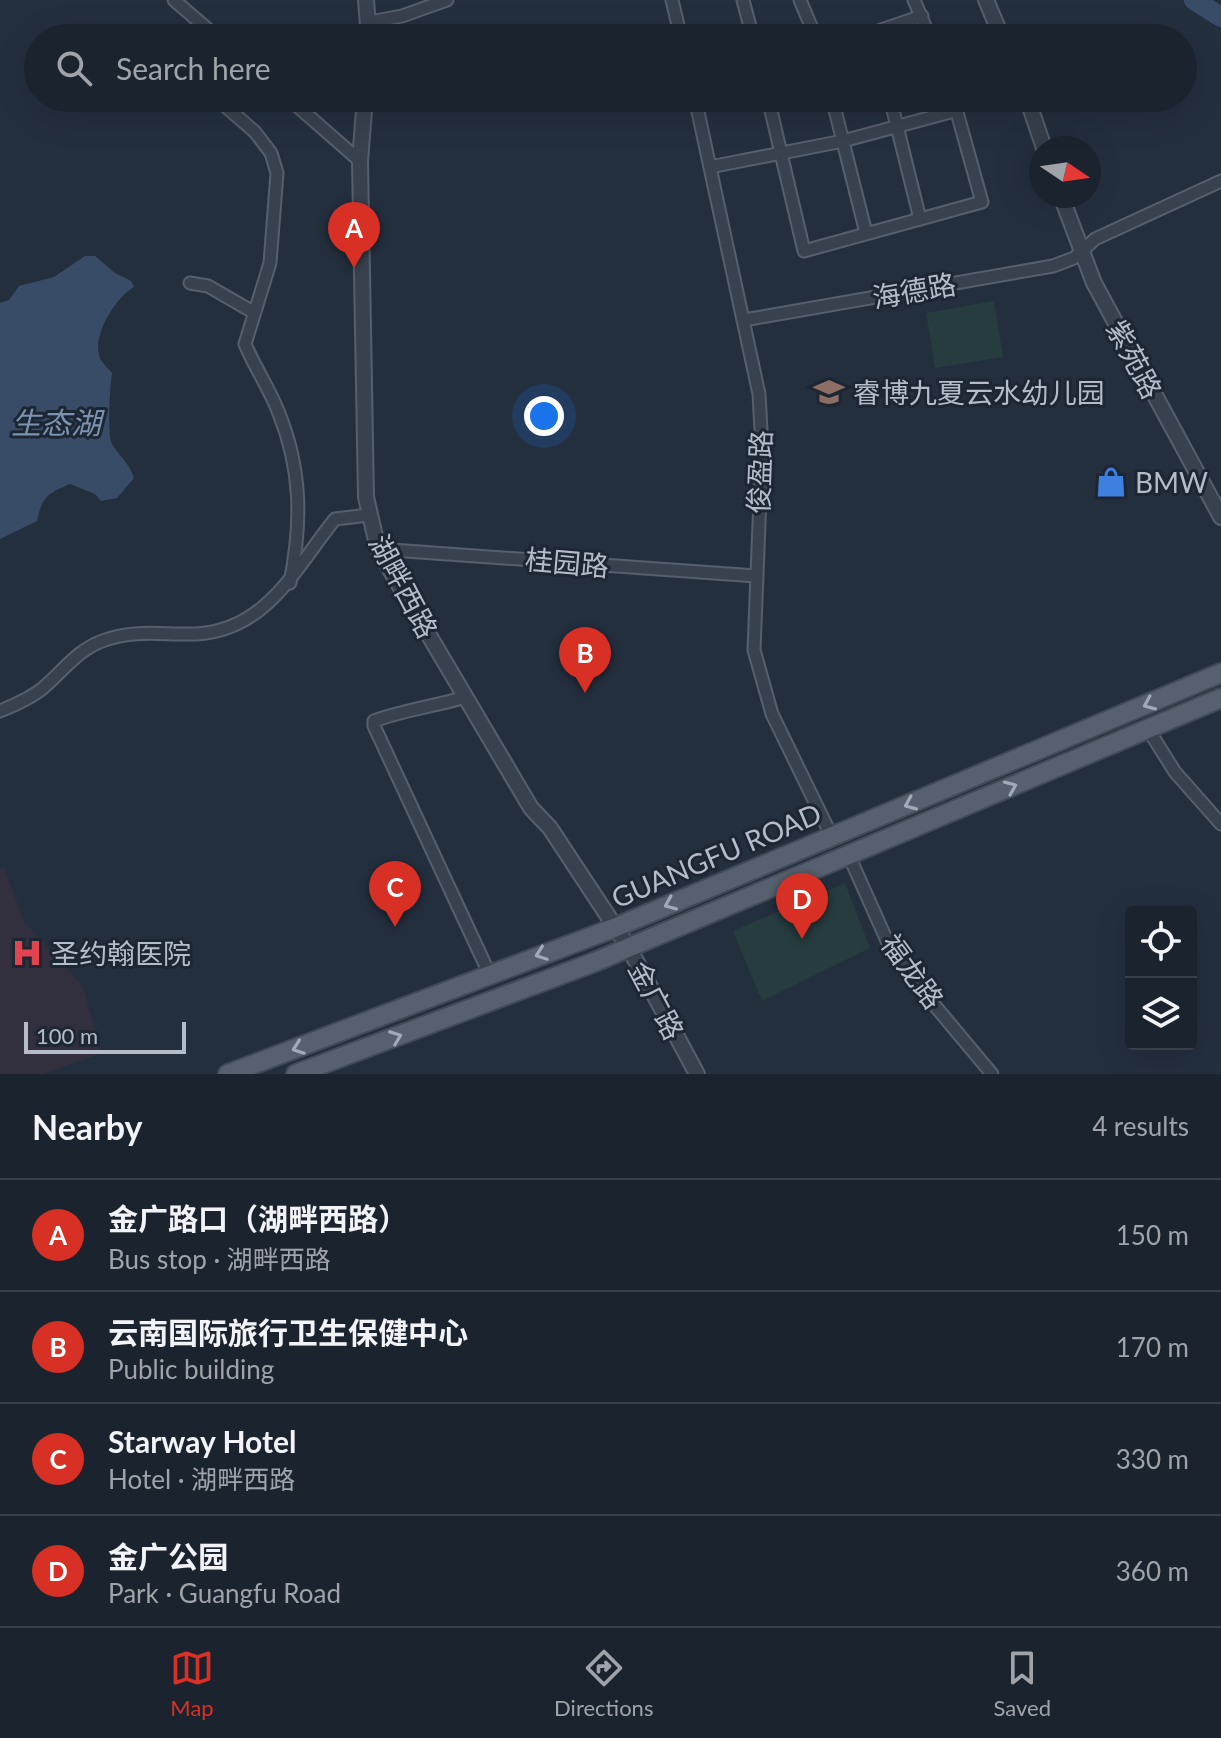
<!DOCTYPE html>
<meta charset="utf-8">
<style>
:root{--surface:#1b232e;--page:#242b36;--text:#f1f3f6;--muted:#a0a4aa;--line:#39404a;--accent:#d93025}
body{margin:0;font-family:Lato,"Noto Sans SC",sans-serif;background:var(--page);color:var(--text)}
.controls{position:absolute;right:24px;bottom:24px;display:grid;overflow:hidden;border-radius:8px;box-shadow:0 8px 32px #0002}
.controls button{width:72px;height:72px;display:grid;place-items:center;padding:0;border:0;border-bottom:2px solid var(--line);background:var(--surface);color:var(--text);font:40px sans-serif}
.compass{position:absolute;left:1029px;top:136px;width:72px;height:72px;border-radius:50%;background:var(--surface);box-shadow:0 8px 32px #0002;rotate:103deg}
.scale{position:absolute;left:24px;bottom:20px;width:162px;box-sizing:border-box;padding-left:8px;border:4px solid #b4bcc9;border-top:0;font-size:22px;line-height:28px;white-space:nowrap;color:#b4bcc9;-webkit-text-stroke:6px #1d2633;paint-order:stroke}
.you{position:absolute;left:544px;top:416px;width:28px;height:28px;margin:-20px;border:6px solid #fff;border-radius:50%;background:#1a73e8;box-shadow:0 0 0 12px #1a73e833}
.badge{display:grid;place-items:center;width:52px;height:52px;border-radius:50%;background:var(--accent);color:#fff;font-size:26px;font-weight:700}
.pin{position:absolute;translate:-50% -66px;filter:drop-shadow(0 2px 4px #0008)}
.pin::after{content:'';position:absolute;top:42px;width:28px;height:24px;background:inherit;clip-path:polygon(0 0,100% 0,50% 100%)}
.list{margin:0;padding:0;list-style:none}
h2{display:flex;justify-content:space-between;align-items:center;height:104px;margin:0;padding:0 32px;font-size:34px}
h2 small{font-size:26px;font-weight:400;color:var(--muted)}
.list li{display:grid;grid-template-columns:52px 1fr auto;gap:24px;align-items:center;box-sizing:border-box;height:112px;padding:0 32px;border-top:2px solid var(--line)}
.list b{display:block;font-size:30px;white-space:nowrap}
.list p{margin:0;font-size:26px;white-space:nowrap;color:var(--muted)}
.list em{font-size:26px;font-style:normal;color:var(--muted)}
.icon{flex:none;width:44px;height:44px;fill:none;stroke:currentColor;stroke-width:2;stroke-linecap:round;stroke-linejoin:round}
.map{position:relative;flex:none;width:1221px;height:1074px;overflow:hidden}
.search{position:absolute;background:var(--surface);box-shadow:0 8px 32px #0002;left:24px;right:24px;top:24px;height:88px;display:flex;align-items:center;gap:20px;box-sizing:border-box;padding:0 28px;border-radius:44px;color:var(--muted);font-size:30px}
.sheet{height:552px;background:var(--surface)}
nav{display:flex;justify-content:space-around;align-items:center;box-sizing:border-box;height:112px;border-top:2px solid var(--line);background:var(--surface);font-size:22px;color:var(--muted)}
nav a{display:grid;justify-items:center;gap:4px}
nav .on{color:var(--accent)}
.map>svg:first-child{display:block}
</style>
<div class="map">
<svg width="1221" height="1074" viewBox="0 0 1221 1074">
<rect width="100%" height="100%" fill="#242f3e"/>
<polygon fill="#32303f" points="4,867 23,920 83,987 102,1053 43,1074 0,1074 0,869"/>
<g fill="#263c3f">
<polygon points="994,301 1003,357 935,368 926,313"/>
<polygon points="845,883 870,948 762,1001 733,931"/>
</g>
<path fill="#394c67" d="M85,256h10l20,17 16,8 3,6c-18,10 -43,49 -34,71 2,5 8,10 12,15 -2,12 -5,62 0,71 7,12 18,20 22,34l-17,20 -16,3 -6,-7 -25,-10c-22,9 -28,13 -33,37l-37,18v-236l9,-3 10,-14 35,-9z"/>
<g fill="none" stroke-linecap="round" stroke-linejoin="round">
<polyline stroke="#394c67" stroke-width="20" points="1194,0 1221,17"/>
<g stroke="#565f6c" stroke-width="15">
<g id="minor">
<polyline points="174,0 218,38"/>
<polyline points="672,0 681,38"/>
<polyline points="743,0 753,38"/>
<polyline points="800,0 816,38"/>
<polyline points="914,0 930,38"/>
<polyline points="370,22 402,16 447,0"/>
<polyline points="850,38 872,33"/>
<polyline points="873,38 872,33 922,16"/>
<path d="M216,98l39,34 16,21 6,20 -7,90 -25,81c10,24 24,44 33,67 24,58 24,112 12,172"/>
<polyline points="288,98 360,161"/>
<polyline points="695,98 759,394 762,448 754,650 772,714 832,837"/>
<polyline points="768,98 804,251 982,202 953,98"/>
<polyline points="832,98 866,233"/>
<polyline points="890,98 920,219"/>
<polyline points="710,167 843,141 958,110"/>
<polyline points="190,283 208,286 253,312"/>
<polyline points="744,320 1053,266 1074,258 1095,239 1221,181"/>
<polyline points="378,549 756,576"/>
<path d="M466,697c-30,9 -63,13 -92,24v5l115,247"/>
<path d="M0,711c15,-6 31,-13 43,-23 21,-18 35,-39 62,-48 31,-11 59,-5 90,-6 72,-3 101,-67 140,-115l34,-4"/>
<polyline points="1148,729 1175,772 1221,824"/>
<polyline points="850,858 888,943 910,976 992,1074"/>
</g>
</g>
<g stroke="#565f6c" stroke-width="18">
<g id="tertiary">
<polyline points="366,0 369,38"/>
<polyline points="986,0 1002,38"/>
<polyline points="365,98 360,161 366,497 378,549 531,808 550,828 629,948 697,1074"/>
<polyline points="1027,98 1044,148"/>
<polyline points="1061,196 1094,283 1221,517"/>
</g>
</g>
<g stroke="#414a57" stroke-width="22">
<g id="primary">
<polyline points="228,1074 614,928 1221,673"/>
<polyline points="296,1074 592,963 1221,698"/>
</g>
</g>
<use href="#minor" stroke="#38414e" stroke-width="11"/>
<use href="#tertiary" stroke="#38414e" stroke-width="14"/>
<use href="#primary" stroke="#56606e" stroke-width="18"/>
</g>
<defs><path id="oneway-chevron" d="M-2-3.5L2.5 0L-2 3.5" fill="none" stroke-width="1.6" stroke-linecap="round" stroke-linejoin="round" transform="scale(2)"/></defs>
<g stroke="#a1aab7">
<use href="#oneway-chevron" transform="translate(1149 704) rotate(157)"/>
<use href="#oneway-chevron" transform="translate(1011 787) rotate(-23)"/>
<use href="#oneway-chevron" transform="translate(910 804) rotate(157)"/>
<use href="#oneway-chevron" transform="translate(670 904) rotate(157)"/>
<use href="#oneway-chevron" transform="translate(541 954) rotate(160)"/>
<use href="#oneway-chevron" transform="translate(396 1037) rotate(-21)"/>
<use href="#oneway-chevron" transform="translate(298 1048) rotate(160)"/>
</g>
<defs>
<g id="school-bare" transform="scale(2.4)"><path d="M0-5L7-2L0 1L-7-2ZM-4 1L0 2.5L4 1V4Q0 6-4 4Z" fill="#8d6e63" stroke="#1d2633" stroke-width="2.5" paint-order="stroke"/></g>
<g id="shop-bare" transform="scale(2.4)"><path d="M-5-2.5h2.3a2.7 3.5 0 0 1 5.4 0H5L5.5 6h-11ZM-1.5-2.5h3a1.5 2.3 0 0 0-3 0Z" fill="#3f7fe0" stroke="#1d2633" stroke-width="2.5" paint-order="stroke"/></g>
<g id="hospital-bare" transform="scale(2.4)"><path d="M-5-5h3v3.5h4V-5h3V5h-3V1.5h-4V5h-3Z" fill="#e0444e" stroke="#1d2633" stroke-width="2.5" paint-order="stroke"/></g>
</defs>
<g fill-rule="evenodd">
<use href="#school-bare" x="829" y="392"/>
<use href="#shop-bare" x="1111" y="482"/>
<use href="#hospital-bare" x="27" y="953"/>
</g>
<g text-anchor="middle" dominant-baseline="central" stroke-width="6" stroke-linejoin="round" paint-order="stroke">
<g font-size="28" fill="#b4bcc9" stroke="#1d2633">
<text transform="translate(914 290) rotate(-10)">海德路</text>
<text transform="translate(1135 359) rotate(62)">紫苑路</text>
<text transform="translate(759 472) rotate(-88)">俊盈路</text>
<text transform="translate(567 562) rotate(5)">桂园路</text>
<text transform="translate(404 586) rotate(62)">湖畔西路</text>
<text transform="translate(716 855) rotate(-23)">GUANGFU ROAD</text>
<text transform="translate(913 971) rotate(54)">福龙路</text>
<text transform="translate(657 1000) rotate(62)">金广路</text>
</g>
<g font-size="28" fill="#b4bcc9" stroke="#1d2633" text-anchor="start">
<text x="853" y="392">睿博九夏云水幼儿园</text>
<text x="1135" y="482">BMW</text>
<text x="51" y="953">圣约翰医院</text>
</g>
<g font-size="30" font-style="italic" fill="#7c92b1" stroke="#1d2633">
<text x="56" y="422">生态湖</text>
</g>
</g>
</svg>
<div class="controls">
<button><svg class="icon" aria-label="locate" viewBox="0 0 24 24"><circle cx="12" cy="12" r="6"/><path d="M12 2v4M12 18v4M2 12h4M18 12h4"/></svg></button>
<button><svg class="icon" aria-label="layers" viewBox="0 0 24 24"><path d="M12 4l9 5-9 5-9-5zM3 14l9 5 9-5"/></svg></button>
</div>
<svg class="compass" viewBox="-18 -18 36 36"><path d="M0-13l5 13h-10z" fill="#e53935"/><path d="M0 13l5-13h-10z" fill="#a0a4aa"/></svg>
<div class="scale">100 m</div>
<div class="you"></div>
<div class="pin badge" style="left:354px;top:268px">A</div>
<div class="pin badge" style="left:585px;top:693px">B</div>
<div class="pin badge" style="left:395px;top:927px">C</div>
<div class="pin badge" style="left:802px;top:939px">D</div>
<div class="search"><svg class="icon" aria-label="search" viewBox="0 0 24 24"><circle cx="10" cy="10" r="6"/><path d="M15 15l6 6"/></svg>Search here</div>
</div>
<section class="sheet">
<h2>Nearby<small>4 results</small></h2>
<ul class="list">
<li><span class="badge">A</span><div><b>金广路口（湖畔西路）</b><p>Bus stop · 湖畔西路</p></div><em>150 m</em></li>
<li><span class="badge">B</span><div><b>云南国际旅行卫生保健中心</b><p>Public building</p></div><em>170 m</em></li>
<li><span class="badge">C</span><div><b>Starway Hotel</b><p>Hotel · 湖畔西路</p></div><em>330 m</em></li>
<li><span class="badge">D</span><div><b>金广公园</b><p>Park · Guangfu Road</p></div><em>360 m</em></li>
</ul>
</section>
<nav>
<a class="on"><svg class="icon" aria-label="map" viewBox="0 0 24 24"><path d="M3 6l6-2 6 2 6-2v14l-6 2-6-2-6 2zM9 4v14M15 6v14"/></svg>Map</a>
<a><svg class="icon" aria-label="directions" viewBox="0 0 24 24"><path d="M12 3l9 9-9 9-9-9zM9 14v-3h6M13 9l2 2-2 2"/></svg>Directions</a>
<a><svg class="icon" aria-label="saved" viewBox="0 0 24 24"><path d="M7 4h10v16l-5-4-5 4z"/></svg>Saved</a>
</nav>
